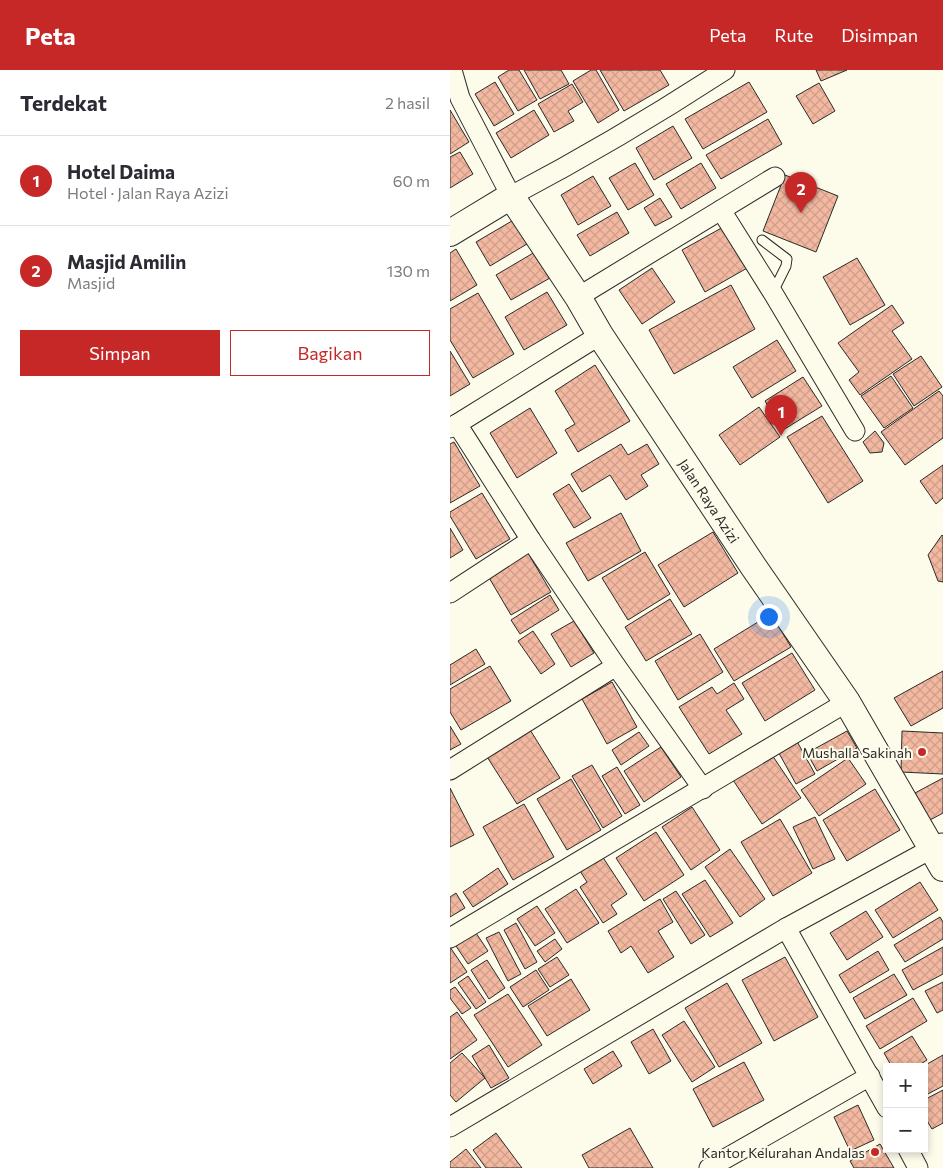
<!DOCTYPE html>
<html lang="id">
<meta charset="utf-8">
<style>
:root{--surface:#fff;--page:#f2f2f3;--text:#2b2b33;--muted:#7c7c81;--line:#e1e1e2;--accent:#c62828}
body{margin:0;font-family:Commissioner,sans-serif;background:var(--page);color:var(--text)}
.controls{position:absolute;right:15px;bottom:15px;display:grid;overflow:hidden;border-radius:0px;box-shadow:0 2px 8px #0003}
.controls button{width:45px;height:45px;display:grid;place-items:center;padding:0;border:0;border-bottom:1px solid var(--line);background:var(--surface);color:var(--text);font:25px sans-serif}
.you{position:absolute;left:318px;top:546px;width:18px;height:18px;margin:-12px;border:4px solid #fff;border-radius:50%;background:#1a73e8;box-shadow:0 0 0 8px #1a73e833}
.badge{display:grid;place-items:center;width:32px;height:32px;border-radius:50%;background:var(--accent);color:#fff;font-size:16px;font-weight:700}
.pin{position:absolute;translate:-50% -41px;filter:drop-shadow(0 1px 2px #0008)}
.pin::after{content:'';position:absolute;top:26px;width:18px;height:15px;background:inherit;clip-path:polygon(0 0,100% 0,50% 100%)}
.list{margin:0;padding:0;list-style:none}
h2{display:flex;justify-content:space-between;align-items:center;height:65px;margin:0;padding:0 20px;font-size:21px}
h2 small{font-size:16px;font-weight:400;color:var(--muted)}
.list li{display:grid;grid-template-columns:32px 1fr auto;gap:15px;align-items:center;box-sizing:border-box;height:90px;padding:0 20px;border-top:1px solid var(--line)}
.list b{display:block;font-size:19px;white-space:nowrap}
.list p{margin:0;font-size:16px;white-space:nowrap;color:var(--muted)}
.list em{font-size:16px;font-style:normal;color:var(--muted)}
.actions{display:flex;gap:10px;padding:15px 20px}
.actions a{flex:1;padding:11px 0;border:1px solid var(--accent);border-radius:0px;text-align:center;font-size:18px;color:var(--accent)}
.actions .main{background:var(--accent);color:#fff}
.map{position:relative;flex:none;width:493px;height:1098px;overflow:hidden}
header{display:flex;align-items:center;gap:30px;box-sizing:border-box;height:70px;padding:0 25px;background:var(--accent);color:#fff}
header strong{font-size:24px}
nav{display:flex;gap:28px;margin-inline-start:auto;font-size:18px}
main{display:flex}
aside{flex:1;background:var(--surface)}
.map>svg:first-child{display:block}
</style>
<header>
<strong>Peta</strong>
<nav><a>Peta</a><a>Rute</a><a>Disimpan</a></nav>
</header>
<main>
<aside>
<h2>Terdekat<small>2 hasil</small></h2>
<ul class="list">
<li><span class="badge">1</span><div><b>Hotel Daima</b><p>Hotel · Jalan Raya Azizi</p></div><em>60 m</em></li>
<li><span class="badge">2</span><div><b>Masjid Amilin</b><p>Masjid</p></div><em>130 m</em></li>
</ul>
<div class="actions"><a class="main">Simpan</a><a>Bagikan</a></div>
</aside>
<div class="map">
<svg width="493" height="1098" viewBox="0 0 493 1098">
<defs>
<pattern id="building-cross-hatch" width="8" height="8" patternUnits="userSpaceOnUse" patternTransform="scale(1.25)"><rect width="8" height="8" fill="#f2b8a0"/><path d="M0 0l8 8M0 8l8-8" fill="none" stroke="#d09e8a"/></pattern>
</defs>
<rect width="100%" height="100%" fill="#fdfbea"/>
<g fill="url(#building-cross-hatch)" stroke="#2b2b2b">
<polygon points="59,0 69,0 87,30 68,41 48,7"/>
<polygon points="74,0 111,0 119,14 90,29"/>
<polygon points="141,0 146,0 169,40 148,53 123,11"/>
<polygon points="150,0 210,0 219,15 174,41"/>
<polygon points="366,0 397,0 371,11"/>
<polygon points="45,12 64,44 44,56 25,24"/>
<polygon points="299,12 317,42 253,79 235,49"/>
<polygon points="369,13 385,41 363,54 346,26"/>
<polygon points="122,14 133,32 118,41 124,51 104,62 88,34"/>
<polygon points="0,40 19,72 0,84"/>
<polygon points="84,40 99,65 61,88 46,63"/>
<polygon points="318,49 332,74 271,109 256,85"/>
<polygon points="223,56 242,88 204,110 186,78"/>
<polygon points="10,82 23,104 0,118 0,87"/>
<polygon points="185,93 204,125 178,140 159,108"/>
<polygon points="251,93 266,118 231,139 216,114"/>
<polygon points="335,105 388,126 366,182 313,161"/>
<polygon points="143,106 161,136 128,155 111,125"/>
<polygon points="210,128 222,147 205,156 194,138"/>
<polygon points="167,142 179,163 140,186 127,165"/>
<polygon points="67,148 82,171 40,196 26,172"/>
<polygon points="275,156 299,197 255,222 232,180"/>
<polygon points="6,179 27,215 0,231 0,183"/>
<polygon points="85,182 100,208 61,230 46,205"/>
<polygon points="407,188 435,235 400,255 373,207"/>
<polygon points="202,198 225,232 192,254 169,220"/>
<polygon points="281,215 305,259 224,304 199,260"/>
<polygon points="97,222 117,255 74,280 55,247"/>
<polygon points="28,223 64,284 23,308 0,270 0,239"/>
<polygon points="442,235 454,253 442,261 462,289 410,325 399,310 409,302 388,273"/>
<polygon points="327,270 346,301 302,328 283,297"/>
<polygon points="0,281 20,314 0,326"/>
<polygon points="471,286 492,317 464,336 443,304"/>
<polygon points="145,295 180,351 128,382 115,360 125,354 105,321"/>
<polygon points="441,306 463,338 434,358 411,326"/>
<polygon points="353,307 372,336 333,360 315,331"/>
<polygon points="489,321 493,326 493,368 455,395 431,362"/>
<polygon points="309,337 330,367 290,395 269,365"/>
<polygon points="80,338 107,383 67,408 40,363"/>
<polygon points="372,346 413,411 378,433 337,367"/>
<polygon points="425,361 434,373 432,382 420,383 413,372"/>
<polygon points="4,372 30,416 0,433 0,374"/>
<polygon points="171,374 178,385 197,374 209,394 191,405 198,416 176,430 160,405 132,422 121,404"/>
<polygon points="493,395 493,428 486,434 470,411"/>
<polygon points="119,414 141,448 124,458 103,424"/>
<polygon points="32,423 60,469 26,489 0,446 0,442"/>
<polygon points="171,443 191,481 138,511 116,473"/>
<polygon points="0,458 13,480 0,488"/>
<polygon points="263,462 288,503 234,537 208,495"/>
<polygon points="492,465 493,466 493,512 488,511 478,485"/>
<polygon points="195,482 220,524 178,550 152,508"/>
<polygon points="78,483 101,522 61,545 38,506"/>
<polygon points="100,525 109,540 70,564 61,550"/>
<polygon points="220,529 242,564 196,591 175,557"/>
<polygon points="321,544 341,577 284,611 264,579"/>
<polygon points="124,551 144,583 121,597 101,564"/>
<polygon points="83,561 105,594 91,604 68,571"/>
<polygon points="250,564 273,602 228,630 205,591"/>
<polygon points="26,579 35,594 0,615 0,595"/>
<polygon points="342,583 365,620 315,651 292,613"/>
<polygon points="40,596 61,631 11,660 0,642 0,619"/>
<polygon points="493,601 493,638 461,656 444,628"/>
<polygon points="162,612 187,657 157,674 132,629"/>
<polygon points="284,613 294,629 276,640 292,664 259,684 229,637 262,617 267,624"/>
<polygon points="77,655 110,708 67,734 34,682"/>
<polygon points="0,656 11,674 0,680"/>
<polygon points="397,661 407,678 367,701 357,683"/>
<polygon points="452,661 493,663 493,704 451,702"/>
<polygon points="189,662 199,676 171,695 162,680"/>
<polygon points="344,666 365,704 346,714 325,676"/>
<polygon points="211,677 231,707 194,732 174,701"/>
<polygon points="322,685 351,728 312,754 283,710"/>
<polygon points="398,688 416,714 369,746 351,720"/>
<polygon points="142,695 172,746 153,758 122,706"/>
<polygon points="167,697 190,735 175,744 152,706"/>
<polygon points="493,708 493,743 480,750 465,723"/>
<polygon points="121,709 151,760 117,780 87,729"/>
<polygon points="0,718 24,765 0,777"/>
<polygon points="425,719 450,760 397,791 373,750"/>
<polygon points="74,734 104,787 63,810 33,757"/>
<polygon points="242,737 270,780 241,800 212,757"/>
<polygon points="365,747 385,789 363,799 343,757"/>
<polygon points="330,749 362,803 323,826 291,772"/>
<polygon points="206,762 234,805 194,831 166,788"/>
<polygon points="280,779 315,829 290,847 255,797"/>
<polygon points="152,786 177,824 161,835 167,844 153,853 130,817 137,812 130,801"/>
<polygon points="48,798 58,814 23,837 13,822"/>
<polygon points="255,810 283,853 260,867 232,824"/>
<polygon points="470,812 488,840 443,868 425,840"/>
<polygon points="126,819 149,853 117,873 95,839"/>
<polygon points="226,821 255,865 241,874 213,829"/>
<polygon points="6,823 15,838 0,847 0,827"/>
<polygon points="210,829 223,852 208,861 224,887 198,903 181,876 171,883 158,861"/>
<polygon points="87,836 105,863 85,876 67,849"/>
<polygon points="416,841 433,867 397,890 380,863"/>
<polygon points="490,847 493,852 493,869 455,892 444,875"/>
<polygon points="66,853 87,892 75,899 54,860"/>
<polygon points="24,860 38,881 18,894 4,873"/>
<polygon points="49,862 71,904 58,911 36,868"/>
<polygon points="105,869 112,879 95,892 87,881"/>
<polygon points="0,877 17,902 0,913"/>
<polygon points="493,877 493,904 463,920 452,900"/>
<polygon points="428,881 439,900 400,923 389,905"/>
<polygon points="107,887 119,905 100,917 88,899"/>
<polygon points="335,887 368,947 324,971 292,910"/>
<polygon points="37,890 55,918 39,929 21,900"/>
<polygon points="86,900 99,920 73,937 60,917"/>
<polygon points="444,904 457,925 415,949 403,928"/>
<polygon points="18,906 36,932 26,939 8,913"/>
<polygon points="121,909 140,940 97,966 78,936"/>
<polygon points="493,912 493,940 487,943 475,921"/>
<polygon points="277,913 312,973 269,997 235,938"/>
<polygon points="5,917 21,938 12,944 0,928 0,920"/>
<polygon points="58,924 92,975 58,997 24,945"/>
<polygon points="463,928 477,951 430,979 416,956"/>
<polygon points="7,942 27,970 0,989 0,947"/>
<polygon points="234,951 265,997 242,1012 212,965"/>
<polygon points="203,959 221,991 199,1004 181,972"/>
<polygon points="462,966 477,990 466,997 442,997 434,983"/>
<polygon points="39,975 59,1008 41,1018 22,986"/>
<polygon points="163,981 172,996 143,1014 134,999"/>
<polygon points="12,983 35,1008 6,1032 0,1025 0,993"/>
<polygon points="493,985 493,1016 474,1026 474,997 472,997"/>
<polygon points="294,992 314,1030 263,1057 243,1019"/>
<polygon points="493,1020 493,1053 482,1059 474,1046 474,1030"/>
<polygon points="408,1035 424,1070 400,1081 384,1047"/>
<polygon points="180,1058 203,1098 139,1098 132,1085"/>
<polygon points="46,1063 72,1098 36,1098 23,1080"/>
<polygon points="430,1074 444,1098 404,1098 400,1091"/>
<polygon points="16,1079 31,1098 0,1098 0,1092"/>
</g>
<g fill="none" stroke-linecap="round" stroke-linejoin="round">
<g stroke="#2b2b2b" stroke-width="11">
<polyline id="lane" points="312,170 337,189 336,196 323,222"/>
</g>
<g stroke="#2b2b2b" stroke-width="21">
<g id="street">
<path d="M2,0l8,28 51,98c74,-39 145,-81 214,-126"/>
<polyline points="271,140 323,223 405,361"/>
<polyline points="128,227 325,107"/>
<polyline points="7,354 150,265"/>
<polyline points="0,358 7,354 81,470 166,596"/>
<polyline points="0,523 81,470"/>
<polyline points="0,700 166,596 253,719"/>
<polyline points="0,868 397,632"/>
<polyline points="437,1038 336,858 492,773"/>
<polyline points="0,1057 336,858"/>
<polyline points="458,1079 468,1098"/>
<polyline points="259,1098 420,1006"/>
</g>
</g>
<g stroke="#2b2b2b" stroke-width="28">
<g id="secondary">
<path id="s1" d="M0,163l61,-37 67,101 22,38 153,231 94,136 96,166"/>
</g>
</g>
<use href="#lane" stroke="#fdfbea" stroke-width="9"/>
<use href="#street" stroke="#fdfbea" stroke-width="19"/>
<use href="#secondary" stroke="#fdfbea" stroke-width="26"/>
</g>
<g fill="#c62828" stroke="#fdfbea" stroke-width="2">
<circle cx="472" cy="682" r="5"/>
<circle cx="425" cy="1082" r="5"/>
</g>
<g text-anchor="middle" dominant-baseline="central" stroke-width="4" stroke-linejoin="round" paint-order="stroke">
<g font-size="14" fill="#2b2b2b" stroke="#fdfbea">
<text stroke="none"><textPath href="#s1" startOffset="435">Jalan Raya Azizi</textPath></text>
</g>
<g font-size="14" fill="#2b2b2b" stroke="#fdfbea" text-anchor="end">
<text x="462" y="682">Mushalla Sakinah</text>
<text x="415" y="1082">Kantor Kelurahan Andalas</text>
</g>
</g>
</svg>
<div class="controls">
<button>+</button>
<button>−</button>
</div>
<div class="you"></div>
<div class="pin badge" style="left:331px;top:366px">1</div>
<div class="pin badge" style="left:351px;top:143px">2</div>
</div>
</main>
